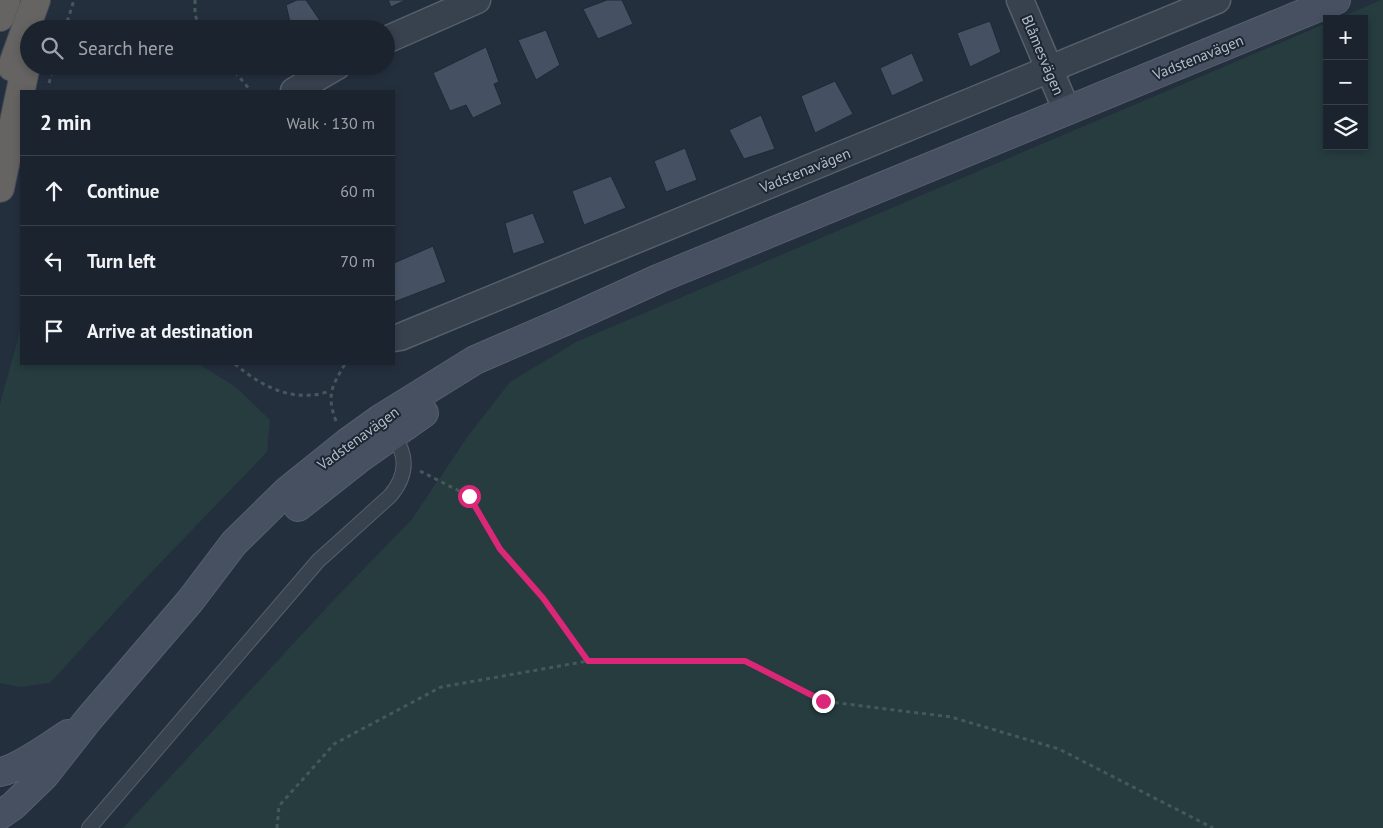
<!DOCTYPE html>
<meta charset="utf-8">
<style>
:root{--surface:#1b232e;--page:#282f3a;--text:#f1f3f6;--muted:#a0a4aa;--line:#39404a}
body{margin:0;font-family:"PT Sans",sans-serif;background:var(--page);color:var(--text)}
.controls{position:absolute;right:15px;top:15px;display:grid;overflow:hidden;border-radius:0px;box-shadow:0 2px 8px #0003}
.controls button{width:45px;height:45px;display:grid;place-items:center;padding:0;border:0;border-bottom:1px solid var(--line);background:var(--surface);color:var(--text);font:25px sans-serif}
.stop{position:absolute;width:15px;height:15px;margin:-11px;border:4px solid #db2777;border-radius:50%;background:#fff}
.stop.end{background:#db2777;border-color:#fff;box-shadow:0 1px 5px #0008}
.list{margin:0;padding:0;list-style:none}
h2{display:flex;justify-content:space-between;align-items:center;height:65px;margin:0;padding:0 20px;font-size:21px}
h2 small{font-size:16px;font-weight:400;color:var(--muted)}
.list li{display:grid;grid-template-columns:32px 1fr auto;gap:15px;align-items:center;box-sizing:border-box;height:70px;padding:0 20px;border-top:1px solid var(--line)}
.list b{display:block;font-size:19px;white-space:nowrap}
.list em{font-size:16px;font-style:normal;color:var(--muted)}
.icon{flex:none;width:28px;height:28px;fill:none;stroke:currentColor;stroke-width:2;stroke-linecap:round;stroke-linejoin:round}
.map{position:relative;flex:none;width:1383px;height:828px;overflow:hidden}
.search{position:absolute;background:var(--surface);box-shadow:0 2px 8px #0003;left:20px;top:20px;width:375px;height:55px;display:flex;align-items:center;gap:12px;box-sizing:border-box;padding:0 18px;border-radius:28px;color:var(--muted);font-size:19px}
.panel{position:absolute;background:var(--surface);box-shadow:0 2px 8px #0003;left:20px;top:90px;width:375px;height:275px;border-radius:0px}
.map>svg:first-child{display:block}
</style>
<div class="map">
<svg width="1383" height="828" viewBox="0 0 1383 828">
<rect width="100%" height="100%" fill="#242f3e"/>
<g fill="#263c3f">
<polygon points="1381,0 1383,0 1383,828 123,828 329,605 412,519 468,436 510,382 576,342 1327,23 1327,146 1364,146 1364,19 1337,19"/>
<polygon points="21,328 21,364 199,364 237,388 270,420 267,452 142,582 50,683 19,687 0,683 0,404"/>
</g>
<g fill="#455162" stroke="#1f2835">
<polygon points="297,0 306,0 323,25 317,29 274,29 290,22 286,5"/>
<polygon points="388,0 406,0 391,7"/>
<polygon points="607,0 622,0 633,24 598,39 583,9"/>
<polygon points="990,21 1001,52 970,67 957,33"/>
<polygon points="546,30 560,65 536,80 518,40"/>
<polygon points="486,47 499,82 494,84 502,104 473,118 466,105 450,111 433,73"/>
<polygon points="912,53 924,81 892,96 880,68"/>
<polygon points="835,81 853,114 815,133 801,96"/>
<polygon points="761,115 775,149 744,159 729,130"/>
<polygon points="685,148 697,180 666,192 654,161"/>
<polygon points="611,176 626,208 584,225 572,191"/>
<polygon points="533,213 545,243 513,254 505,223"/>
<polygon points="433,246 446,282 394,302 394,263"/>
</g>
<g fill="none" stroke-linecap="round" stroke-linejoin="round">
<g stroke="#565f6c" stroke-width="16">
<path id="service" d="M89,828l229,-267 72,-65c18,-21 18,-42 1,-64"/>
</g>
<g stroke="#565f6c" stroke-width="29">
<g id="minor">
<polyline points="1020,0 1067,111"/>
<polyline points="386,40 477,0"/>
<polyline points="294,91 337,66"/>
<polyline points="394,338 400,337 1217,0"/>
</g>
</g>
<g stroke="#565f6c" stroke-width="30">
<g id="secondary">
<polyline points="298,507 360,458 424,413"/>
<path d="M0,772c19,-3 51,-27 68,-38"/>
<polyline points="0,815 13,806 44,776 88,720 190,601 234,543 287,491 348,442 380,419 475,360 563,322 660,278 1336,0"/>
</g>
</g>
<g stroke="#434c59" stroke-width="30">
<g id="trunk">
<polyline points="0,17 6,0"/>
<polyline points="12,67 36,0"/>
<polyline points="0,188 29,51"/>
</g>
</g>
<g stroke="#44595c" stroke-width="3" stroke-dasharray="4 4" stroke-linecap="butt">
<polyline points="195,0 195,15 201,29"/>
<polyline points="65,29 74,0"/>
<polyline points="230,66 251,91"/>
<polyline points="49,83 54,66"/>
<path d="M235,364c20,17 47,34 76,31 6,0 13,-2 19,-4"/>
<path d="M336,421c-10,-26 -4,-35 9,-57"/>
<polyline points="420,471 469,496 500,549 543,598 588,661"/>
<polyline points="277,828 279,806 334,744 441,687 588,661 745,661 823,701 951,717 1059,749 1213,828"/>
</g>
<use href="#service" stroke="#38414e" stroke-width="14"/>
<use href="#minor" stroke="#38414e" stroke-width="26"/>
<use href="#secondary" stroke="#465061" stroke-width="28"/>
<use href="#trunk" stroke="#656462" stroke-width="28"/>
</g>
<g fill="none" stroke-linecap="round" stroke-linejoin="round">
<polyline stroke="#db2777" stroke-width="6" points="469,496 500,549 543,598 588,661 745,661 823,701"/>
</g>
<g text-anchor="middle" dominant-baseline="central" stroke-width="4" stroke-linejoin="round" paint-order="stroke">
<g font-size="15" fill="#b4bcc9" stroke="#1d2633">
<text transform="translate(1043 55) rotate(67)">Blåmesvägen</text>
<text transform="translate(1198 57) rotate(-22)">Vadstenavägen</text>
<text transform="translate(805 170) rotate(-22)">Vadstenavägen</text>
<text transform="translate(358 438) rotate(-36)">Vadstenavägen</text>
</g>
</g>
</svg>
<div class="controls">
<button>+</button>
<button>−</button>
<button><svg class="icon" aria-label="layers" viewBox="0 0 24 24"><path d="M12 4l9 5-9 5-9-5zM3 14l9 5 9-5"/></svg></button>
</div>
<div class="stop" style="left:469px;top:496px"></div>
<div class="stop end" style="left:823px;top:701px"></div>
<div class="search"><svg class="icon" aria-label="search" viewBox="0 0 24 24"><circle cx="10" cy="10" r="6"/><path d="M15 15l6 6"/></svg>Search here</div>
<section class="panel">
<h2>2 min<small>Walk · 130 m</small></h2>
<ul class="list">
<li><svg class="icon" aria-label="ahead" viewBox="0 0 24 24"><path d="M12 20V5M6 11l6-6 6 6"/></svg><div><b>Continue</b></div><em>60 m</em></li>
<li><svg class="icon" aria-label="left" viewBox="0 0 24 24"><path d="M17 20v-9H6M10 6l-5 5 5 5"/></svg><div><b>Turn left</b></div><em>70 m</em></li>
<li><svg class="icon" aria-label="arrive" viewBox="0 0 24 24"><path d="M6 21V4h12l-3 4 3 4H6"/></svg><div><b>Arrive at destination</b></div></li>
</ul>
</section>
</div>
